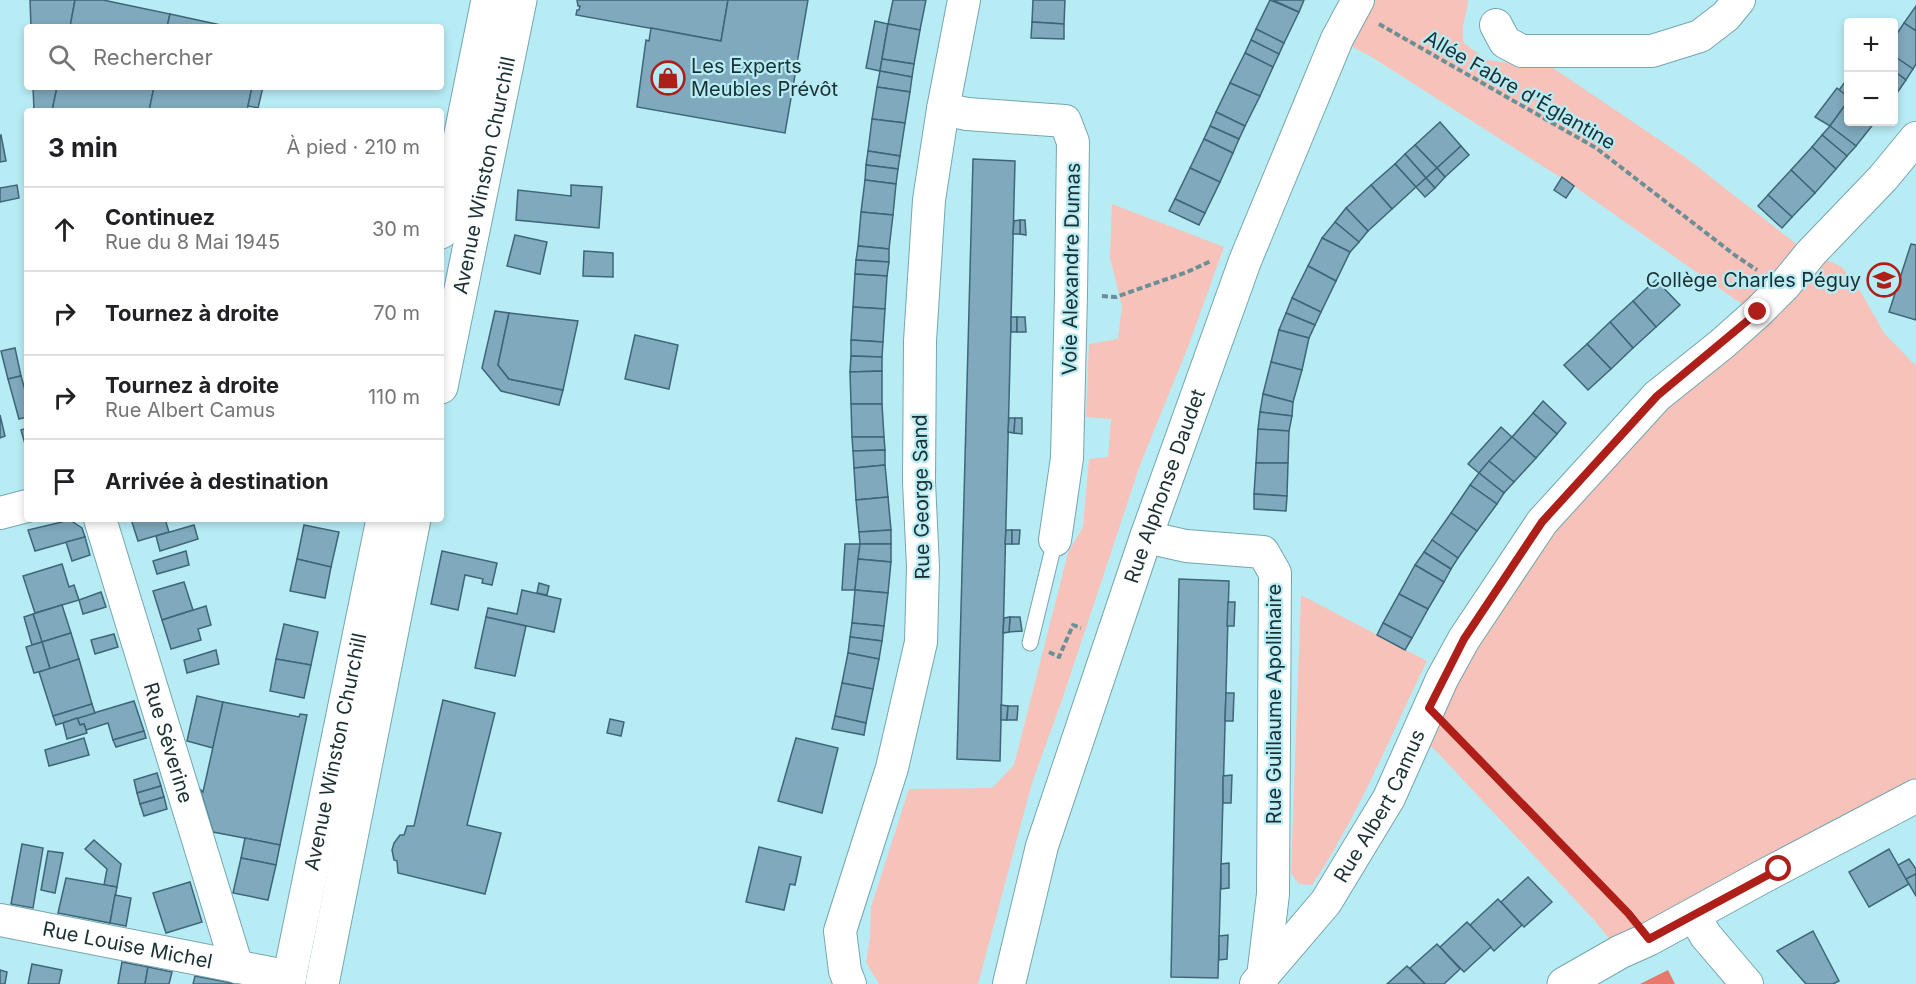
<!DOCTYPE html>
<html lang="fr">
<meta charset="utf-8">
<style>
:root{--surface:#fff;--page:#f2f2f2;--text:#202124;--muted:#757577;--line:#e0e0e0}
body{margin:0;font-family:Inter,sans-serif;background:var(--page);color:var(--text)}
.controls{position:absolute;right:18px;top:18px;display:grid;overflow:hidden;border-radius:6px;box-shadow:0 3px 9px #0003}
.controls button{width:54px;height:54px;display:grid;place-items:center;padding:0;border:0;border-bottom:2px solid var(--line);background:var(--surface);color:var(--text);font:30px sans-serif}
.stop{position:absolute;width:18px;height:18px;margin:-14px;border:4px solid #af1f1a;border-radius:50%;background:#fff}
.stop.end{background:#af1f1a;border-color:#fff;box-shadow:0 2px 6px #0008}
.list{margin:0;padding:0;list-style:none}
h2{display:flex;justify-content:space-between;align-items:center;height:78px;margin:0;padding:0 24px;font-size:26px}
h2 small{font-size:20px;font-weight:400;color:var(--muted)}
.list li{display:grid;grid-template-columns:39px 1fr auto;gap:18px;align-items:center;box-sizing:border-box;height:84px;padding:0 24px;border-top:2px solid var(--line)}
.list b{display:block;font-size:22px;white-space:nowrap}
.list p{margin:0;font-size:20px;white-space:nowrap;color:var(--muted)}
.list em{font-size:20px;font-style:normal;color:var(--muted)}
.icon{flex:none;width:33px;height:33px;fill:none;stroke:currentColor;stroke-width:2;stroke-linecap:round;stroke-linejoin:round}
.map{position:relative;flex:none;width:1916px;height:984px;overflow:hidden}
.search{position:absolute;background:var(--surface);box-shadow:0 3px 9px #0003;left:24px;top:24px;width:420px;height:66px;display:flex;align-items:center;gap:15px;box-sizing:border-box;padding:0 21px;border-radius:6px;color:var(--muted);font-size:22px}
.panel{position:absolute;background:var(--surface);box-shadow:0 3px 9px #0003;left:24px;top:108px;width:420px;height:414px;border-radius:6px}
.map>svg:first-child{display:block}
</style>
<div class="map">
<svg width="1916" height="984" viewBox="0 0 1916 984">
<rect width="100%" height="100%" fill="#b8ecf5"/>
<g fill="#f7c2b9">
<path d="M1358,0h110c-1,19 -8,23 -4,43l23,17 31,4h29l138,93 110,86 16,10 31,14 20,27 22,39 32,33v430l-296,156 -25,-31 -157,-168 -20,-18 124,-213 215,-210 -21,-12 -162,-114 -204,-130 -33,-17z"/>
<polygon points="1112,204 1224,247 1188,347 1140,465 1063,697 1032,783 978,984 879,984 866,962 870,938 871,907 909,789 992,788 1014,765 1068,553 1083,527 1089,459 1108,457 1111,419 1086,417 1089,344 1118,339 1122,306 1110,258"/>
<path d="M1301,595l126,66c-37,75 -68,154 -115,224l-13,-1 -8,-11z"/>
</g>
<polygon fill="#e6796b" points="1668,970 1675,984 1640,984"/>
<g fill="#7fa9bd" stroke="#3e6678" stroke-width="1.5">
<polygon points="30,0 75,0 70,27 31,27"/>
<polygon points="75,0 103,0 170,14 167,27 70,27"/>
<polygon points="577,0 728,0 721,41 576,15 577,10 579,10 580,6 578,6"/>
<polygon points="728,0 808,0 785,133 637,107 646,40 649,41 651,28 721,41"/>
<polygon points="893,0 926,0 920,30 888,24"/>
<polygon points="1033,0 1065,0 1064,24 1032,22"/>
<polygon points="1270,0 1299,12 1284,43 1256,29"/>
<polygon points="1273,0 1304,0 1299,12"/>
<polygon points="1916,6 1916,31 1904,23"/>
<polygon points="170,14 230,27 167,27"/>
<polygon points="875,21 888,24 880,71 866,68"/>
<polygon points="1032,22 1064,24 1064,39 1031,38"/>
<polygon points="1904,23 1916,31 1916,64 1913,69 1894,56 1894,38"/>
<polygon points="888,24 920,30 914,64 882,59"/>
<polygon points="1256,29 1284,43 1279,54 1251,40"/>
<polygon points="1251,40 1279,54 1273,67 1245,53"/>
<polygon points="1245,53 1273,67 1260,96 1230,83"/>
<polygon points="1894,56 1913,69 1906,80 1894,71"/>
<polygon points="882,59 914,64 912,77 880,71"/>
<polygon points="880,71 912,77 910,92 877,87"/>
<polygon points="1894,71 1906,80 1897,93 1894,90"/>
<polygon points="1848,78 1848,97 1839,90"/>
<polygon points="1230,83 1260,96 1245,126 1216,112"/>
<polygon points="33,87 57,87 52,111 34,111"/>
<polygon points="57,87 154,87 149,111 52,111"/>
<polygon points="154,87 252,87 247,111 149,111"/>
<polygon points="252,87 263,87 258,108 248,106"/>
<polygon points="877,87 910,92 905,123 872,119"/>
<polygon points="1837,88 1848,97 1848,101 1830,126 1815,117"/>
<polygon points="1848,101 1848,122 1875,122 1856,146 1830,126"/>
<polygon points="1216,112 1245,126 1239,139 1210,126"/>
<polygon points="872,119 905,123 900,156 868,151"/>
<polygon points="1440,122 1461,146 1437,168 1415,145"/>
<polygon points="1210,126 1239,139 1233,153 1204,139"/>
<polygon points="1830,126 1856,146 1847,156 1822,135"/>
<polygon points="1,135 6,161 0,162 0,136"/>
<polygon points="1822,135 1847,156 1836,169 1812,147"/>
<polygon points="1204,139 1233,153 1220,182 1190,168"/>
<polygon points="1415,145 1437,168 1426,178 1405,154"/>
<polygon points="1461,146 1469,155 1445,177 1437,168"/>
<polygon points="1812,147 1836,169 1815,193 1791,170"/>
<polygon points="868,151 900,156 898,169 866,165"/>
<polygon points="1405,154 1426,178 1416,187 1395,164"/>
<polygon points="973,159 1015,161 1000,761 957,759"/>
<polygon points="1395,164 1416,187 1392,209 1371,185"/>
<polygon points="866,165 898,169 896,184 865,180"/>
<polygon points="1190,168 1220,182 1205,213 1175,199"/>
<polygon points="1437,168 1445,177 1435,188 1426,178"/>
<polygon points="1791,170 1815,193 1792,217 1768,195"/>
<polygon points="1562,177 1574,186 1566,198 1554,190"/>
<polygon points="1426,178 1435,188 1425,197 1416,187"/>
<polygon points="865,180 896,184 893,215 861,212"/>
<polygon points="17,185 19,198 0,202 0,188"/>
<polygon points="571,185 602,187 599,228 516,220 518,190 571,196"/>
<polygon points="1371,185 1392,209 1368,231 1346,208"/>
<polygon points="1768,195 1792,217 1782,228 1758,206"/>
<polygon points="1175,199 1205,213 1199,225 1169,211"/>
<polygon points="1346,208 1368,231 1359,242 1335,222"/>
<polygon points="861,212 893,215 889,249 858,246"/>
<polygon points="1020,220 1025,220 1026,235 1020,234"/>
<polygon points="1020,220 1020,234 1013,234 1014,221"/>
<polygon points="1335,222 1359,242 1350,252 1322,238"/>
<polygon points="515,235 547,242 540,274 507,266"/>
<polygon points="1322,238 1350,252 1336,281 1308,266"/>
<polygon points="1911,244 1916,245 1916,320 1889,312"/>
<polygon points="858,246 889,249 889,262 856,260"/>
<polygon points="584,251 613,253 613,277 583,276"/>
<polygon points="856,260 889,262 887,276 855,274"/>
<polygon points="1308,266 1336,281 1321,312 1292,298"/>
<polygon points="855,274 887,276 885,309 853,307"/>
<polygon points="1656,280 1680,305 1656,327 1633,301"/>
<polygon points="1292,298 1321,312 1315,325 1286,313"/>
<polygon points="1633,301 1656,327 1633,348 1610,322"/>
<polygon points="853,307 885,309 883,342 851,340"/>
<polygon points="495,311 509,313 498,365 509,379 563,390 559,405 501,391 482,368"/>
<polygon points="509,313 578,321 563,390 509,379 498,365"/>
<polygon points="1286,313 1315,325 1309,338 1279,330"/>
<rect x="1011" y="317" width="6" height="15"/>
<polygon points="1017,317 1025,317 1026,332 1017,332"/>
<polygon points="1610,322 1633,348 1611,369 1587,344"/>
<polygon points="1279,330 1309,338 1302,370 1271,362"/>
<polygon points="635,335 678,345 669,389 625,379"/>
<polygon points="851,340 883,342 882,357 851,356"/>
<polygon points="1587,344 1611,369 1588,390 1564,365"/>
<polygon points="15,348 21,376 8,379 1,351"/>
<polygon points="851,356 882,357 882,371 850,372"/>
<polygon points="1271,362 1302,370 1293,402 1263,394"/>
<polygon points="882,371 882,404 851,404 850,372"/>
<polygon points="21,376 27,397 27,417 19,419 8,379"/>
<polygon points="1263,394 1293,402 1292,416 1260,412"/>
<polygon points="1543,401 1566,423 1557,434 1533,413"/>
<polygon points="851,404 882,404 884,437 852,437"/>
<polygon points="1260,412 1292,416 1289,431 1258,429"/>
<polygon points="1533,413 1557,434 1536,458 1512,437"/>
<polygon points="0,415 5,436 0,438"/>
<polygon points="1009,418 1015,418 1014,433 1008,432"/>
<polygon points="1015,418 1022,418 1022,434 1014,433"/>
<polygon points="1501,427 1512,437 1479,473 1468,464"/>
<polygon points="27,428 27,451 21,430"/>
<polygon points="1258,429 1289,431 1288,463 1256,463"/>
<polygon points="852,437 884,437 885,450 853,451"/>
<polygon points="1512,437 1536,458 1514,482 1489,461"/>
<polygon points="885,450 885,465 854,468 853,451"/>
<polygon points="1489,461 1514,482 1504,493 1479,473"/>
<polygon points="1256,463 1288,463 1287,496 1254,494"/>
<polygon points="885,465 888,497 856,500 854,468"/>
<polygon points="1479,473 1504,493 1497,504 1470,485"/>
<polygon points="1470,485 1497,504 1477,531 1451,513"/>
<polygon points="1254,494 1287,496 1286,511 1254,509"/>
<polygon points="888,497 891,530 859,532 856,500"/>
<polygon points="1451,513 1477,531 1458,558 1432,540"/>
<polygon points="131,519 165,519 169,532 138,541"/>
<polygon points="70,520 82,528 85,537 35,551 28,530"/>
<polygon points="194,525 198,539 160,551 156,536"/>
<polygon points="304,525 339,532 331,567 297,559"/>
<polygon points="891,530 891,544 860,544 859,532"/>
<polygon points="1006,530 1012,530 1012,544 1005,544"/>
<polygon points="1012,530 1020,530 1019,544 1012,544"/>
<polygon points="85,537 90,555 72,561 66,542"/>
<polygon points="1432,540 1458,558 1451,569 1424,552"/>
<polygon points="845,544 860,544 855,590 842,590"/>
<polygon points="860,544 891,544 891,562 858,559"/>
<polygon points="186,551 189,565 157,574 153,561"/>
<polygon points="442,551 497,563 492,585 482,583 483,579 465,575 458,610 431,604"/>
<polygon points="1424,552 1451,569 1444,582 1415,565"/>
<polygon points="297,559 331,567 325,598 290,591"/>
<polygon points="858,559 891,562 888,593 855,590"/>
<polygon points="62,564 69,587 74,585 79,600 35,613 23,576"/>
<polygon points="1415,565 1444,582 1428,609 1399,594"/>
<polygon points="1179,579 1229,581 1218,978 1171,977"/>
<polygon points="184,582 193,610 162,620 153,591"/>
<polygon points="539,583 549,586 547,595 537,593"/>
<polygon points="522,590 561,599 554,632 486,617 488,608 517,614"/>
<polygon points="855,590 888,593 884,626 852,623"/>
<polygon points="101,592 106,607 83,614 79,600"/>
<polygon points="1399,594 1428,609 1412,638 1383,623"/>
<polygon points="1228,602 1235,602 1234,626 1227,626"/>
<polygon points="62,605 71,633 42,642 33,614"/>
<polygon points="206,606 211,625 198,629 201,640 171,649 162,620"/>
<polygon points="33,614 42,642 32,645 24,617"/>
<polygon points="486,617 526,626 515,676 475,668"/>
<polygon points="1010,617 1020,617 1022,631 1009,632"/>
<polygon points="1010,617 1009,632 1003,633 1004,618"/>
<polygon points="852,623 884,626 882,641 850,637"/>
<polygon points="1383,623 1412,638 1405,650 1377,635"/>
<polygon points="284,624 318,632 311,665 276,659"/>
<polygon points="71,633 79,659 50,669 42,642"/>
<polygon points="114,634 118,647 95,654 91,640"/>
<polygon points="850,637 882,641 879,659 848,653"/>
<polygon points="42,642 50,669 34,673 26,647"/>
<polygon points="216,650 219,664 187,673 184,660"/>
<polygon points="848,653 879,659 873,689 842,683"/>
<polygon points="79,659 92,704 53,716 39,672"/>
<polygon points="276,659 311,665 304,698 270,691"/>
<polygon points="842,683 873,689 866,723 835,716"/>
<polygon points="1226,693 1234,693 1233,721 1225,721"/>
<polygon points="197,696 223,702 213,748 187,741"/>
<polygon points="443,700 495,713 467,825 501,833 485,894 398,873 397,861 394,860 392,850 394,843 400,835 404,835 407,826 414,826"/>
<polygon points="134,701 144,731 113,740 108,723 86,730 84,724 80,725 77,718"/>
<polygon points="223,702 299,717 300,714 307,715 280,845 213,832 200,789 203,792"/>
<polygon points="92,704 95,713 56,725 53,716"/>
<polygon points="1001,705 1008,706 1007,720 1001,720"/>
<polygon points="1008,706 1018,706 1017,720 1007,720"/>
<polygon points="835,716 866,723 864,735 832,729"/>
<polygon points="77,718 80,725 84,724 87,733 67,739 63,723"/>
<polygon points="610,719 624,722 621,736 607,733"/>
<polygon points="144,731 146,738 116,747 113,740"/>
<polygon points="84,738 89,755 49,766 45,750"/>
<polygon points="796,738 838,748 822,813 778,801"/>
<polygon points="157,773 161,786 137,793 134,780"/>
<polygon points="1232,775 1231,803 1223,803 1223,776"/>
<polygon points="161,786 164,797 140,804 137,793"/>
<polygon points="164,797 167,809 144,816 140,804"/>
<polygon points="245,838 280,845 276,865 241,858"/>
<polygon points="94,840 121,864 117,887 104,885 107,869 85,849"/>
<polygon points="22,844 43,848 33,908 11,904"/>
<polygon points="759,847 801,857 795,885 790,884 784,910 746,902"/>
<polygon points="1889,849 1909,884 1869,907 1849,872"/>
<polygon points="48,851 63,853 55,893 41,890"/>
<polygon points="241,858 276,865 268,900 233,893"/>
<polygon points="1909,859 1916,869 1916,874 1906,879 1898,865"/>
<polygon points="1229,863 1229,888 1221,889 1221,864"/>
<polygon points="1916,874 1916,896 1906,879"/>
<polygon points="1528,877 1552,902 1524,927 1501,902"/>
<polygon points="66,878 117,887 110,923 58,913"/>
<polygon points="190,882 202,922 166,933 153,893"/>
<polygon points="115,895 131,898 126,926 110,923"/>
<polygon points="1498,899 1522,925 1494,951 1470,925"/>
<polygon points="1467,922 1491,947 1464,972 1440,947"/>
<polygon points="1813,931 1839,981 1833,984 1806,984 1777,951"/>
<polygon points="1228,935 1227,959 1219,960 1219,936"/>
<polygon points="1437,944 1460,969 1444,984 1425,984 1410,968"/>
<polygon points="122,962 148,967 145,984 118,984"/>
<polygon points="32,964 62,970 59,984 28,984"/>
<polygon points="1407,966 1425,984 1387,984"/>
<polygon points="148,967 172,972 169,984 145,984"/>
<polygon points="0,970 7,972 5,984 0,984"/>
<polygon points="195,976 237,984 193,984"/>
</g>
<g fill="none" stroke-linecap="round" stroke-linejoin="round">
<g stroke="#74a6ae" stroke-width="17">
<polyline id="service" points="1030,643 1055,540"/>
</g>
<g stroke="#74a6ae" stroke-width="34">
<g id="minor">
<polyline points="1496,25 1505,42 1522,51 1652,51 1700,36 1726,16 1739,0"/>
<polyline points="943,109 967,114 1065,121 1073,142 1071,294 1067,458 1055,540"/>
<polyline points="0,513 27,506"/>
<path id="s1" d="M100,519l137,448"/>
<polyline points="1146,537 1186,546 1263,552 1275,573 1273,894 1263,977"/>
<polyline points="1694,916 1706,936 1747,984"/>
<path id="s2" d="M0,920l290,57"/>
<polyline points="850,984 845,971 840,931 892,768 921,642 923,567 919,482 920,341 929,200 943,109 964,0"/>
<path id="s3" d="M1009,984l33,-138 104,-309 99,-276 92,-222 21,-39"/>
<path id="s4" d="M1256,984l70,-82 63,-104 53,-119 22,-40 78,-117 115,-126 65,-52 36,-32 26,-26 27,-33 72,-75 33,-40"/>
</g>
</g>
<g stroke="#74a6ae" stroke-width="35">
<polyline id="tertiary" points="1564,984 1620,952 1649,939 1762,877 1916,796"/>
</g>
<g stroke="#74a6ae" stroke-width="35">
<g id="secondary">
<polyline points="441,232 488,0"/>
<path id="s5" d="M441,387l79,-387"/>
<path id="s6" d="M288,984l95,-465"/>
<polyline points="322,984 414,519"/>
</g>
</g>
<g stroke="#6a8f95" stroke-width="4" stroke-dasharray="6 3" stroke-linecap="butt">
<polyline points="1379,24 1596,148 1736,256 1757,270"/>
<polyline points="1102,296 1116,297 1187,272 1211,261"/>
<polyline points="1049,652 1059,657 1073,625 1081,628"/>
<polyline points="1452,731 1628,913"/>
</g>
<use href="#service" stroke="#fff" stroke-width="15"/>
<use href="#minor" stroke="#fff" stroke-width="32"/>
<use href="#tertiary" stroke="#fff" stroke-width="33"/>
<use href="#secondary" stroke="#fff" stroke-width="33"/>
</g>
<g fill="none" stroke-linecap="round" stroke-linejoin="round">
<polyline stroke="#af1f1a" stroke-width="8" points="1758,312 1657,396 1542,522 1464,639 1429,708 1628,913 1649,939 1779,869"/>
</g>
<defs>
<g id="shop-ring" transform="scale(1.725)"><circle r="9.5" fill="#b8ecf5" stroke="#af1f1a" stroke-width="1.5"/><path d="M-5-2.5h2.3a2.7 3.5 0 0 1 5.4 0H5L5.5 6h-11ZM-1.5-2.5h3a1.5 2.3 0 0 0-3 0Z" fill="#af1f1a"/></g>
<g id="school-ring" transform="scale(1.725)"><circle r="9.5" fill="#b8ecf5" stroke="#af1f1a" stroke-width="1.5"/><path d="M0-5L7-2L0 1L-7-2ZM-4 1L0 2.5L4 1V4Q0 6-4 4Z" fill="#af1f1a"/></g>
</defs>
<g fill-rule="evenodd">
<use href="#shop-ring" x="668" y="78"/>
<use href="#school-ring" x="1884" y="280"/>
</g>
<g text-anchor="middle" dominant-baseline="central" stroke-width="4.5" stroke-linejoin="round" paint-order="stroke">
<g font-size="20" fill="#1b3033" stroke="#b8ecf5" text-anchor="start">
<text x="691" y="66">Les Experts<tspan x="691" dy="23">Meubles Prévôt</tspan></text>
<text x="1861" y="280" text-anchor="end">Collège Charles Péguy</text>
</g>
<g font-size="20" fill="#1b3033" stroke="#b8ecf5">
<text transform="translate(1520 90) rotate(30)">Allée Fabre d'Églantine</text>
<text stroke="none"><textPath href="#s5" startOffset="216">Avenue Winston Churchill</textPath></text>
<text transform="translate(1071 269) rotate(-89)">Voie Alexandre Dumas</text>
<text stroke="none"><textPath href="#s3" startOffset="522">Rue Alphonse Daudet</textPath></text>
<text transform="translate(921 497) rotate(-91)">Rue George Sand</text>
<text transform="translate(1274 704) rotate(-90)">Rue Guillaume Apollinaire</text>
<text stroke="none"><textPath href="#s1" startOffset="234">Rue Séverine</textPath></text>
<text stroke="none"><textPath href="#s6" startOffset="237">Avenue Winston Churchill</textPath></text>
<text stroke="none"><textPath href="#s4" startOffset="218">Rue Albert Camus</textPath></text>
<text stroke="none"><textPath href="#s2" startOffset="130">Rue Louise Michel</textPath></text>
</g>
</g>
</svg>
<div class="controls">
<button>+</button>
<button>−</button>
</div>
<div class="stop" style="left:1779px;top:869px"></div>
<div class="stop end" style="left:1758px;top:312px"></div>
<div class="search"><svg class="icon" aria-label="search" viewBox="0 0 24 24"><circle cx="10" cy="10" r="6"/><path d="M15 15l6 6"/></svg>Rechercher</div>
<section class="panel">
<h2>3 min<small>À pied · 210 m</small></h2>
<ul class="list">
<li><svg class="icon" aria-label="ahead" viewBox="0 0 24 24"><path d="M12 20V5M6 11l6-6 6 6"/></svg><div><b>Continuez</b><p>Rue du 8 Mai 1945</p></div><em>30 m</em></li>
<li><svg class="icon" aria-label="right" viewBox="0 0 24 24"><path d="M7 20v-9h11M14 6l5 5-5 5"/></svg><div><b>Tournez à droite</b></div><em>70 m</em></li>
<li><svg class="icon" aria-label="right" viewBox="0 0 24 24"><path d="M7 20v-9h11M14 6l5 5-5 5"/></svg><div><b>Tournez à droite</b><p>Rue Albert Camus</p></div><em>110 m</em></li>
<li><svg class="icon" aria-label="arrive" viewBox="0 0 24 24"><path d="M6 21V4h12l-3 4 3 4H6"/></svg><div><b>Arrivée à destination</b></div></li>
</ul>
</section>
</div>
